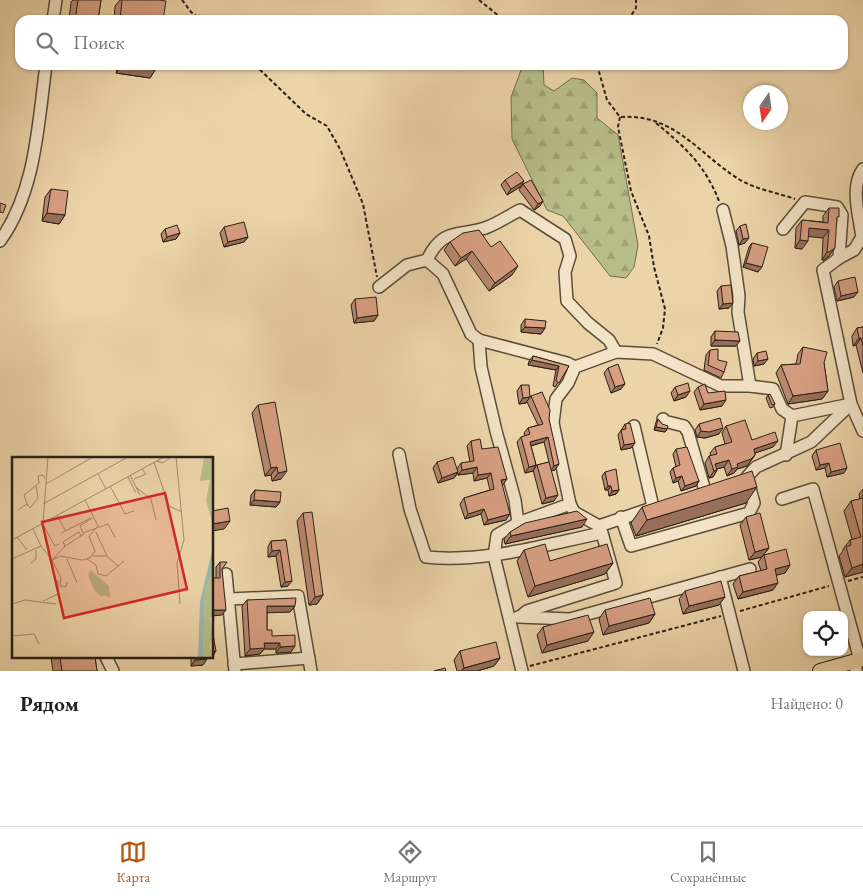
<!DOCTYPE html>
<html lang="ru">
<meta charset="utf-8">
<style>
:root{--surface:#fff;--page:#f6f6f6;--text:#202124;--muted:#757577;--line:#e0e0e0;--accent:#b45309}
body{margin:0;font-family:"EB Garamond",serif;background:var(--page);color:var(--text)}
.controls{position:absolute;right:15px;bottom:15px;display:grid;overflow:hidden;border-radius:10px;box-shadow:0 1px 4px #0004}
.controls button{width:45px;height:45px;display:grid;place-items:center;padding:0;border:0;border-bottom:1px solid var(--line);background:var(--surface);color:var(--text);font:25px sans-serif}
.compass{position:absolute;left:743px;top:85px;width:45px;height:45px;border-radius:50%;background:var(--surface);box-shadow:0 1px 4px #0004;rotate:193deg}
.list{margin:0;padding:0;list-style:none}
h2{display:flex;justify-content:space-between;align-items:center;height:65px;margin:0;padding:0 20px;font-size:21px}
h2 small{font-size:16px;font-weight:400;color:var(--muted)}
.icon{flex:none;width:28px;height:28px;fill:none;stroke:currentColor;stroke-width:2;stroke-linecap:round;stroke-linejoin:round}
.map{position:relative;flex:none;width:863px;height:671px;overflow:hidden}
.search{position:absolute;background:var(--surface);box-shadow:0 1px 4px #0004;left:15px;right:15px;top:15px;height:55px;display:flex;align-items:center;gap:12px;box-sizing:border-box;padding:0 18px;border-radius:15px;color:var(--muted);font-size:19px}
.sheet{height:155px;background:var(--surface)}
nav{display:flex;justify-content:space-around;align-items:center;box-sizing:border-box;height:70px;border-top:1px solid var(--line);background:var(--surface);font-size:14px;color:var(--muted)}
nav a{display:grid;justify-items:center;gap:2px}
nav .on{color:var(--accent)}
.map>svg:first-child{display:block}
</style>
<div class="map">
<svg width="863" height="671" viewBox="0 0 863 671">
<defs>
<pattern id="forest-firs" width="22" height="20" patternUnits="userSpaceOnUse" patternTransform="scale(1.25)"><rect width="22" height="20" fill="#b8bd88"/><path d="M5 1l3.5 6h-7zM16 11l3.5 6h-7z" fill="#9ea274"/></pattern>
</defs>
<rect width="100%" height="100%" fill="#ecd4a9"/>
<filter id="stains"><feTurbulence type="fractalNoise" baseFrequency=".004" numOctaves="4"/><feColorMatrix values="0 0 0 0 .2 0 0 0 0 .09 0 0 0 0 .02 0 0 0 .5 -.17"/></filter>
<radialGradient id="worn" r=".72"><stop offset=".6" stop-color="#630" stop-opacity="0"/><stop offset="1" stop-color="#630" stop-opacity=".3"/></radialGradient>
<polygon fill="url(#forest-firs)" stroke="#706e4e" points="523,65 543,65 544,85 554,91 572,78 584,80 597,93 597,118 618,135 638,245 634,267 626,278 610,276 563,216 547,210 512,139 511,97"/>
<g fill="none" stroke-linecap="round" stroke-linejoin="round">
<g stroke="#594d3a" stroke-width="14">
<g id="minor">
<polyline points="53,20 56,0"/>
<polyline points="723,210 732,246 739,296 738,312 750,386"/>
<polyline points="783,229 805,202 837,207 842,215 839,258 823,270 851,404 863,431"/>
<path d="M0,241c36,-50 38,-117 46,-176"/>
<path d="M839,258l15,-8 8,-13c-3,-21 -12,-51 1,-68"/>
<path d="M427,260c16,-33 31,-23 58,-32 12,-4 23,-12 35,-18l45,29 5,17 -5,16 2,29 21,22 21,17 7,12"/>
<polyline points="379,287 407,265 427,260 443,274 471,334 479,340 567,363 575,367"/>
<polyline points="479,340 481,367 496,431 515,500 518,523"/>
<polyline points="663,419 664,421 684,426 688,432 705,491"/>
<polyline points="634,426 653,507"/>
<path d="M399,454l11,55 16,48c59,6 118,-12 176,-24l14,50 -89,28 -6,5"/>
<polyline points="786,455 792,416"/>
<polyline points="747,477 756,467 811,442 851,404"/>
<polyline points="782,499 813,489 860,660"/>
<polyline points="570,504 574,512 599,526 601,532"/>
<polyline points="621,517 631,546 749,513 754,503 748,481"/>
<polyline points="599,526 652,508"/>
<polyline points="226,574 235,671"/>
<polyline points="720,577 744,671"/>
<polyline points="230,599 298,596 311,671"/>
<polyline points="518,617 570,619 750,569"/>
<polyline points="106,657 113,671"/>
<polyline points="856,661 856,671"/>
<polyline points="234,664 309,658"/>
<polyline points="522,671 494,556 497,535 518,523 570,504 553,423 556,399 568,383 575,367 616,352 653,354 721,386 750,386 773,389 782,409 792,416 851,404"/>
</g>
</g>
<g stroke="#282015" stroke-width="16">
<polyline id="major" points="820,671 863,659"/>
</g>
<g stroke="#282015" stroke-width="2" stroke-dasharray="4 2.5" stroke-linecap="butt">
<polyline points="182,0 191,12 201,20"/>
<polyline points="479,0 499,16 508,20"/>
<polyline points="628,20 636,8 636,0"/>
<polyline points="255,65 306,114 327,126 340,149 363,204 377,277"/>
<polyline points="597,65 607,100 620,117"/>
<polyline points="620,117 618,127 631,191 649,236 654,267 665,309 663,328 657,344"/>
<path d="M621,117c53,-3 76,35 116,61 14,10 41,15 58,21"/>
<path d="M656,123c29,24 49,42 63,78"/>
<polyline points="848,581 863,577"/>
<polyline points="740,611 829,586"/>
<polyline points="530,666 721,616"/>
</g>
<use href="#minor" stroke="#f3e3c7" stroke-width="11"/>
<use href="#major" stroke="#ecd4a9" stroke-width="14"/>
</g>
<g fill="#ba8971" stroke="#282015">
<polygon points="73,0 101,0 98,20 69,20 71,2"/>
<polygon points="120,0 159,0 163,20 114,20 115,6"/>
<polygon points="109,65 158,65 150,78 116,73 117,69 109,68"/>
<polygon points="505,180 520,187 507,195 501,185"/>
<polygon points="523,184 540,206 534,210 519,190"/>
<polygon points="51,189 65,215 59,224 42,221 45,197"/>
<polygon points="829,208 837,220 829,256 824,260 822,260 823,238 808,236 802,249 795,248 796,228 802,220 823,222 823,216"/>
<polygon points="740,226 745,243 739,245 736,231"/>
<polygon points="224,227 248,237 244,242 224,247 220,233"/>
<polygon points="165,229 180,233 176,239 163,242 161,234"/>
<polygon points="450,242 491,247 512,275 489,291 466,259 455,266 444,250"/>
<polygon points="752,243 758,272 743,267 749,247"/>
<polygon points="838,281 854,297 837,301 834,287"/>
<polygon points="721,286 729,308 719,309 717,291"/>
<polygon points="355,299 378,315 374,321 354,323 351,305"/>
<polygon points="525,319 545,328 541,334 521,332 521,325"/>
<polygon points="863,327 863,373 856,345 853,346 852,336 857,328"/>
<polygon points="715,331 736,346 711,346 711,337"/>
<polygon points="803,347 824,363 828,391 822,399 788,404 776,373 781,365 796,364 798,354"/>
<polygon points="710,350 718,360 724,372 721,378 704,370 706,355"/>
<polygon points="757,353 764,364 754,366 753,359"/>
<polygon points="533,356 569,366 555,387 553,386 556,370 528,365 529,361"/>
<polygon points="608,368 621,389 611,393 604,373"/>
<polygon points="521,385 549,419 555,470 551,471 554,501 542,504 533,470 537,465 549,462 544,442 531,446 536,465 533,471 525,473 517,442 521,437 525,436 524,433 528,428 538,425 527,402 526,403 519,404 517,391"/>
<polygon points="675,387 686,397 674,401 671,393"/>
<polygon points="698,387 708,393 722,406 700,410 694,392"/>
<polygon points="768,395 775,404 773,407 770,408 766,398"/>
<polygon points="258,405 281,479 272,481 271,475 265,476 252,413"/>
<polygon points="658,419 662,424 667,429 665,432 654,430 656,422"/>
<polygon points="625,424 635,443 631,448 621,450 618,435"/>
<polygon points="699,424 719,434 705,438 697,437 695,430"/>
<polygon points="726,426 752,440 773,447 755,453 755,455 747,466 737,469 734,473 727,476 724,467 717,469 717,470 713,477 709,478 705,463 709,456 711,456 710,453 715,447 725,444 722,433"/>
<polygon points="471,441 482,449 503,485 502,485 506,520 484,525 481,514 465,519 460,504 464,498 490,490 487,478 474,481 473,473 458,475 458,473 454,478 438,483 433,468 437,462 457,469 461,463 470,462 467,446"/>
<polygon points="676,449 699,481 696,486 681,491 678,481 673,483 670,472 673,468 676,467 673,454"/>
<polygon points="816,450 844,473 827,477 825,468 816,470 812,456"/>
<polygon points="605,472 619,490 616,494 609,496 608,490 605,490 602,476"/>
<polygon points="863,489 863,572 845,577 839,556 843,551 843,549 850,540 852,539 844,511 851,501 860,499 859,494"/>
<polygon points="255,490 280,502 276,507 250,505 251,495"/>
<polygon points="746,503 636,536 631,523 642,507"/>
<polygon points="303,513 323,595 317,604 309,605 297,521"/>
<polygon points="746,517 769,548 764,554 790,565 785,573 776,575 773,590 738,599 733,584 739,576 761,571 758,562 762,557 749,560 740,525"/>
<polygon points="582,527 505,544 504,539 510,532"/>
<polygon points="286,540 288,586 281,587 276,556 268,557 268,547 271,541"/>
<polygon points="524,550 550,561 613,563 605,574 528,597 517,561"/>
<polygon points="220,562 222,569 222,615 216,578 216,567"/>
<polygon points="685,591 719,605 683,614 679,599"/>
<polygon points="247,600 295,606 290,612 267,612 267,630 272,636 291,652 276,653 276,649 264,649 260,654 245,656 242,606"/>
<polygon points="605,610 655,614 649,623 603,635 599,619"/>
<polygon points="543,627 588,641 542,653 537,635"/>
<polygon points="460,651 500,658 494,666 477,671 457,671 454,660"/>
<polygon points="51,657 95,657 97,671 53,671"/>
<polygon points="191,657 207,657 203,665 191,666"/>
</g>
<g fill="#976f5c" stroke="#282015">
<polygon points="111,65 120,65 117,69 109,68"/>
<polygon points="122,65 145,65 157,67 150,78 116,73"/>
<polygon points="524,181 520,187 507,195 511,189"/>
<polygon points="543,201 540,206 534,210 538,204"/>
<polygon points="47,213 65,215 59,224 42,221"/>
<polygon points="809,228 829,230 823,238 803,236"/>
<polygon points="180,233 176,239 163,242 167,237"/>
<polygon points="248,237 244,242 224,247 228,242"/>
<polygon points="749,238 745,243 739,245 743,239"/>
<polygon points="800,240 808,241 802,249 795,248"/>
<polygon points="835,248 829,256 824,260 822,260 827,252"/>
<polygon points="472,251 466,259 455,266 461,258"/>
<polygon points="746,263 762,267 758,272 743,267"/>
<polygon points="518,266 512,275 489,291 495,283"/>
<polygon points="858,292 854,297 837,301 841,296"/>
<polygon points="733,303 729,308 719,309 723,304"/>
<polygon points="378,315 374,321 354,323 357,318"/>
<polygon points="525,327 545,328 541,334 521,332"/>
<polygon points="859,338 861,338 856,345 853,346"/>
<polygon points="715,340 740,341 736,346 711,346"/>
<polygon points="768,359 764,364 754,366 758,361"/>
<polygon points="532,360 559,366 556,370 528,365"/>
<polygon points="625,384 621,389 611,393 615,387"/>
<polygon points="690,391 686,397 674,401 678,395"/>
<polygon points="828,391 822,399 788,404 793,396"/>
<polygon points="530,397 526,403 519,404 523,398"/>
<polygon points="726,400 722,406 700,410 704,404"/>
<polygon points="656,427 667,429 665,432 654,430"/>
<polygon points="723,428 719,434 705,438 697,437 701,431"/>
<polygon points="548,437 544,442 526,447 530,442"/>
<polygon points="778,441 773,447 749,455 754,449"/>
<polygon points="635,443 631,448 621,450 624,445"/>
<polygon points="755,455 747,466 737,469 734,473 727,476 732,469 737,464"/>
<polygon points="729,460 724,467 713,470 715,464"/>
<polygon points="829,463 825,468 816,470 820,465"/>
<polygon points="559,464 555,470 550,471 554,466"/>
<polygon points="536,465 533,471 525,473 529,467"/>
<polygon points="277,467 271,475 265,476 271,468"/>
<polygon points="477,467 473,473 458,475 462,470"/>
<polygon points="847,468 844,473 827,477 831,472"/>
<polygon points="717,470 713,477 709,478 714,471"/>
<polygon points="287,471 281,479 272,481 278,473"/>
<polygon points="458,472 454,478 438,483 442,478"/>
<polygon points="491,473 487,478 474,481 478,475"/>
<polygon points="682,476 678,481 673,483 676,478"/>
<polygon points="507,479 503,485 497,486 501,480"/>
<polygon points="699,481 696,486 681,491 685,486"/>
<polygon points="608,486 611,486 608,490 605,490"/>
<polygon points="757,487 746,503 636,536 647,520"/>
<polygon points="619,490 616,494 609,496 612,491"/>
<polygon points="558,495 554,501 542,504 546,498"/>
<polygon points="254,500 280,502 276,507 250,505"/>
<polygon points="484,509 481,514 465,519 468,514"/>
<polygon points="510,514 506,520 484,525 488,520"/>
<polygon points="587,519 582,527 505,544 511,536"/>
<polygon points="230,521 224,529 212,531 212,524"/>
<polygon points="769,548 762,557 749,560 755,552"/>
<polygon points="280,550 276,556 268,557 272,551"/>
<polygon points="613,563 605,574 528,597 535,586"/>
<polygon points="863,564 863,572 845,577 852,568"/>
<polygon points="790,565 785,573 770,577 775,569"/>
<polygon points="292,581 288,586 281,587 285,582"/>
<polygon points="778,583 773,590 738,599 743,592"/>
<polygon points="323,595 317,604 309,605 315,597"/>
<polygon points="725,597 719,605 683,614 689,606"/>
<polygon points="267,606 295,606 290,612 263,613"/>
<polygon points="212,610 226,610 222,615 212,616"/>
<polygon points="655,614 649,623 603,635 609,626"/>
<polygon points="594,632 588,641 542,653 547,645"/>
<polygon points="264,643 280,643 276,649 264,649 260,654 245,656 250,649"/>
<polygon points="295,646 291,652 276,653 280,647"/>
<polygon points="212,651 216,651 213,656"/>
<polygon points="500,658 494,666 477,671 461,671 464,668"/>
<polygon points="207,659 203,665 191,666 195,660"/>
</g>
<g fill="#d89f83" stroke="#282015">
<polygon points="78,0 101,0 98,20 75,20"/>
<polygon points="122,0 159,0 166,1 163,20 120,20"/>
<polygon points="145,65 158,65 157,67"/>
<polygon points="517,172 524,181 511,189 505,180"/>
<polygon points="531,180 543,201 538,204 523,184"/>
<polygon points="51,189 68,191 65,215 47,213"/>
<polygon points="0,203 6,205 3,213 0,212"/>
<polygon points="829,208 839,208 839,217 837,217 835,248 829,252 827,252 829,230 809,228 808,241 800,240 802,220 828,223"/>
<polygon points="244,222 248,237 228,242 224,227"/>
<polygon points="746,224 749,238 743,239 740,226"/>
<polygon points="177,225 180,233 167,237 165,229"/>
<polygon points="479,230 491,247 500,241 518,266 495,283 472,251 461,258 450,242 463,233"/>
<polygon points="752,243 768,247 762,267 746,263"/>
<polygon points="855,277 858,292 841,296 838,281"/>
<polygon points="731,285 733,303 723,304 721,286"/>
<polygon points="376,297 378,315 357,318 355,299"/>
<polygon points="525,319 546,321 545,328 525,327"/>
<polygon points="863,327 863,346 861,338 859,338 857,328"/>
<polygon points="715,331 738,332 740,341 715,340"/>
<polygon points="803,347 827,352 824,363 828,391 793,396 781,365 800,364"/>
<polygon points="718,349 718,360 727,362 724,372 708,365 710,350"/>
<polygon points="766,351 768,359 758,361 757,353"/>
<polygon points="533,356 569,366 559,383 556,381 559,366 532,360"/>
<polygon points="618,364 625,384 615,387 608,368"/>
<polygon points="688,383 690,391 678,395 675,387"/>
<polygon points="705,384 708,393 725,391 726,400 704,404 698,387"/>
<polygon points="521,385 529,385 530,397 523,398"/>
<polygon points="542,392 550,410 549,419 559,464 554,466 548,437 530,442 536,465 529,467 521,437 530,434 528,428 543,424 531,396"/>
<polygon points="770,394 775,404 772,405 768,395"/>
<polygon points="275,402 287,471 278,473 277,467 271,468 258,405"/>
<polygon points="720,418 723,428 709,432 701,431 699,424"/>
<polygon points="658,419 662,424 668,426 667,429 656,427"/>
<polygon points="745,420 752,440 775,432 778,441 754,449 755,455 751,459 737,464 738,467 732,469 729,460 715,464 717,470 714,471 709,456 717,454 715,447 732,442 726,426"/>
<polygon points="630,423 635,443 624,445 621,430 626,429 625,424"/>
<polygon points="480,439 482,449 498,447 507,479 501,480 510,514 488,520 484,509 468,514 464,498 494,489 491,473 478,475 477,467 462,470 461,463 474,461 471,441"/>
<polygon points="840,443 847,468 831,472 829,463 820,465 816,450"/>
<polygon points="687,447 699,481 685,486 682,476 676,478 673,468 680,465 676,449"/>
<polygon points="453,457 458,472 442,478 437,462"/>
<polygon points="549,462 558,495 546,498 537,465"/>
<polygon points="616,469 619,490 612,491 611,486 608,486 605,472"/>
<polygon points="752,471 757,487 647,520 642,507"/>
<polygon points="255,490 281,492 280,502 254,500"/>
<polygon points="863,498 863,564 852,568 846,547 851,545 850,540 861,537 851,501"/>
<polygon points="228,508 230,521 212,524 212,511"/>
<polygon points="577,511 587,519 511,536 510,532 525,523"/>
<polygon points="312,512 323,595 315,597 303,513"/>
<polygon points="760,513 769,548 755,552 746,517"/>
<polygon points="286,540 292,581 285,582 280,550 272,551 271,541"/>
<polygon points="545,544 550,561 607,544 613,563 535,586 524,550"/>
<polygon points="786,549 790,565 775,569 778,583 743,592 739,576 767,569 764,555"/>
<polygon points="220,562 227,562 222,569 226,610 212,610 212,578 220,578"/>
<polygon points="721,581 725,597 689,606 685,591"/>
<polygon points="296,598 295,606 267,606 267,630 272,630 272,636 295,635 295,646 280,647 280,643 264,643 265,648 250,649 247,600"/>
<polygon points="650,598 655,614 609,626 605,610"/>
<polygon points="588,615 594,632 547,645 543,627"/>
<polygon points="212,629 216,651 212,651"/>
<polygon points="496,642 500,658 464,668 460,651"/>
<polygon points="60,657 95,657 97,671 62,671"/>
<polygon points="195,657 207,657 207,659 195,660"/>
<polygon points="445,668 446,671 434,671"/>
</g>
<g transform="translate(12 457)">
<rect width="201" height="201" fill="#ecd4a9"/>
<path d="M192,0h9v69l-7,-26 4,-20 -10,1zM201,109v51l-3,1 4,17 -4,12 3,11h-10l2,-67zM79,113l18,16 1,12 -5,-3 -4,2 -7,-7 -6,-15z" fill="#b8bd88"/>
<path d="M201,90v20l-8,24 -2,67h-5l2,-56z" fill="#9ab7af"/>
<path fill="none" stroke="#9e8c6e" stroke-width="1" d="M164,0l8,83 -7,23 3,41M145,4l6,2 8,-6M142,5l15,44 13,6M86,17l8,15M118,18l10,20M116,20l8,16M122,22l12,-5 -4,-5M34,27l47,-27M98,29l15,28 9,-3M125,31l14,11 5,21M73,43l13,26M15,47l3,4 8,-10 -2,-12M31,47l85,-47M6,53l9,-6 -3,-9 15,-12 -1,-7 5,-1 2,4M45,58l8,15M80,61l-12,8 3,7 25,-9 7,13M30,66l13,23 4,-2M31,66l5,-66M21,72l8,17 11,14 9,18 -1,8 5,1 3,-5M84,75l11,24M49,76l30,-15M69,79l-2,-4 -16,10 2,4 16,-10 3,-2M5,80l10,13M0,83l152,-83M81,99h14l11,10 6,-5M0,102l29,-13M41,102l12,-13M55,102l10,24M75,102l9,6 2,9 8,2 12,-10M40,103l8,-4 22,4 8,-2 5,-7 -6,-15 9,-10M19,106l5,-4v-9M31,144l15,-7v-14M0,147l13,-4 31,4M0,179l22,-2 5,10"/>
<path fill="#d62828" fill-opacity="0.15" stroke="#d62828" stroke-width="2.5" d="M153,36l22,96 -123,29 -22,-96z"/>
<rect width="201" height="201" fill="none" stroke="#282015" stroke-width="2.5"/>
</g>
<rect width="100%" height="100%" filter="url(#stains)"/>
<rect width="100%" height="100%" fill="url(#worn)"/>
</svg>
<div class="controls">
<button><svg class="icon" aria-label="locate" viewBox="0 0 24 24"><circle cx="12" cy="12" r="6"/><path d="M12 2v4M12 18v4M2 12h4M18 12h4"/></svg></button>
</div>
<svg class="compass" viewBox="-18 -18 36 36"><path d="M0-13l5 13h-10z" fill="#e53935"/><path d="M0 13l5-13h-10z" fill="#757577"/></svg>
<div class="search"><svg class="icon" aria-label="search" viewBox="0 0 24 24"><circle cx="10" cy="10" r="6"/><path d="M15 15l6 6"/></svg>Поиск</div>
</div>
<section class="sheet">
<h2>Рядом<small>Найдено: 0</small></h2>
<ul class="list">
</ul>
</section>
<nav>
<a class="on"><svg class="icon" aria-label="map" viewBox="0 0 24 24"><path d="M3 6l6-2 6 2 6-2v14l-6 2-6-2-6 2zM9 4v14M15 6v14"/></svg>Карта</a>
<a><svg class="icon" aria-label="directions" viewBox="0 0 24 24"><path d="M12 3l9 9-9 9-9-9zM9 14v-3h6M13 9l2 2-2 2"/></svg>Маршрут</a>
<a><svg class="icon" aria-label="saved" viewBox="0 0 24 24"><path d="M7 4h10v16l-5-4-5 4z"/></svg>Сохранённые</a>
</nav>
